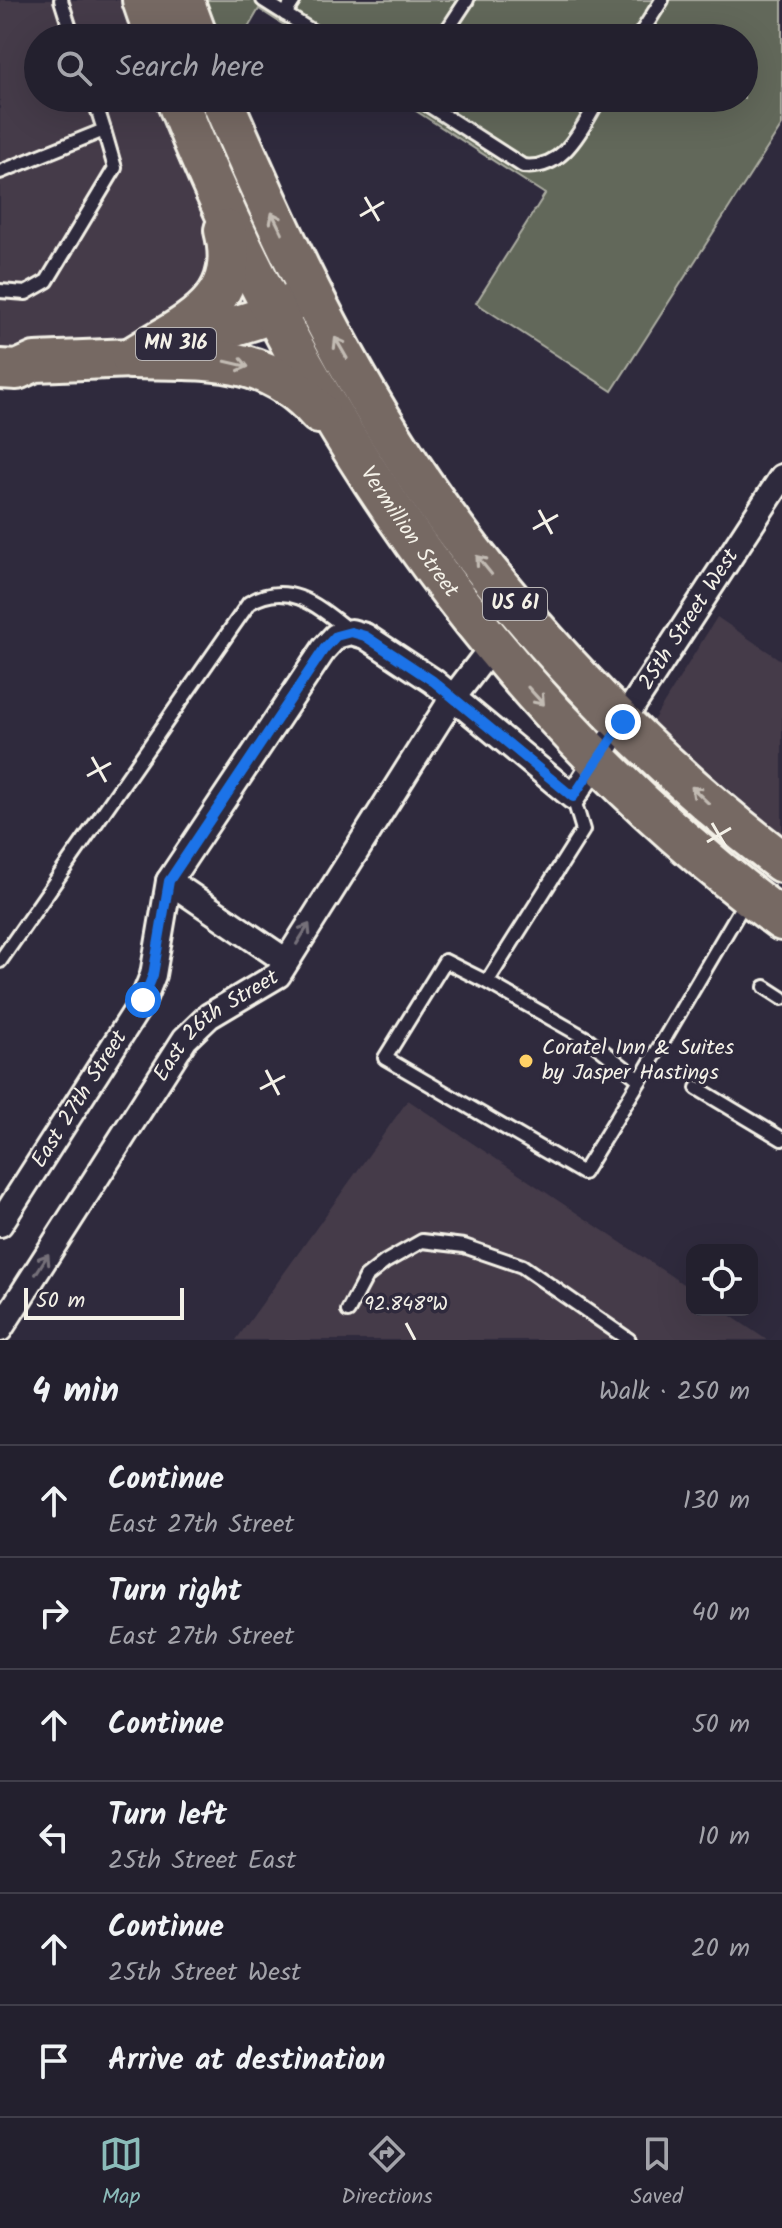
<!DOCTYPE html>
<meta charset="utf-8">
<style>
:root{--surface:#23202e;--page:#2b2836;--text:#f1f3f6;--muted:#a3a3aa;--line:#403e4a;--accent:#8bbbb9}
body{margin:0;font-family:Kalam,sans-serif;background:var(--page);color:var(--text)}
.controls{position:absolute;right:24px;bottom:24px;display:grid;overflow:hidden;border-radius:16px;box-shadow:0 8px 32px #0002}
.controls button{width:72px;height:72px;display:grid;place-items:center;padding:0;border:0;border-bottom:2px solid var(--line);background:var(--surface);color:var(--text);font:40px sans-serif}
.scale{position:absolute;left:24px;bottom:20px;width:160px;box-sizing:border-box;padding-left:8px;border:4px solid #f4f1e8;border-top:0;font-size:22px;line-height:28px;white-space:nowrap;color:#f4f1e8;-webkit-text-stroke:6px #2f2a3d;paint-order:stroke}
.stop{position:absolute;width:24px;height:24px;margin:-18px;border:6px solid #1a73e8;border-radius:50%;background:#fff}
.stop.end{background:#1a73e8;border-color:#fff;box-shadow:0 2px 8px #0008}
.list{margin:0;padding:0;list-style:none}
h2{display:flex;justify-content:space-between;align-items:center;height:104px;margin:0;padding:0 32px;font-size:34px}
h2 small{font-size:26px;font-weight:400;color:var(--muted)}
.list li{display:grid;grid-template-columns:52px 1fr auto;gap:24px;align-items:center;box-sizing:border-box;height:112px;padding:0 32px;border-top:2px solid var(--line)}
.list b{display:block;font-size:30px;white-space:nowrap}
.list p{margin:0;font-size:26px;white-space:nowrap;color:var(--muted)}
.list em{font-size:26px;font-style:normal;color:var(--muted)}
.icon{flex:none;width:44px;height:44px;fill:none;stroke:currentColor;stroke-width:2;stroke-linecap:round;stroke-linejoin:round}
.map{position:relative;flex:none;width:782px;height:1340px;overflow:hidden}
.search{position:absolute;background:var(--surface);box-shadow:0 8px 32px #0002;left:24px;right:24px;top:24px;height:88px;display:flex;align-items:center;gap:20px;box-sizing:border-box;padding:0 28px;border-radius:44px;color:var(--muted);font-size:30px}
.sheet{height:776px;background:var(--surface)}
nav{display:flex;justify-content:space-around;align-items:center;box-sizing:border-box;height:112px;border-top:2px solid var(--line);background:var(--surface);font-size:22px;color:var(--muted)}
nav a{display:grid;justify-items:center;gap:4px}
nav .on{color:var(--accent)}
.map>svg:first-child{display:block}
</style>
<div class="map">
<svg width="782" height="1340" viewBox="0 0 782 1340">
<rect width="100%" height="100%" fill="#2f2a3d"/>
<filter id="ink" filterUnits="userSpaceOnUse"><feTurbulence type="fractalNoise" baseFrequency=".0125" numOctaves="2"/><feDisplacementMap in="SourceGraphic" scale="16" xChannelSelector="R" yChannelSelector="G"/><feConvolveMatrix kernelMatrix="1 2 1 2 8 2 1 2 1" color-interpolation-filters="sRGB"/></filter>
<g filter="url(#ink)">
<g fill="#443a49">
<polygon points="0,0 143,0 156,38 38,38 38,98 176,98 230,263 132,358 0,357"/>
<polygon points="717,617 782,661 782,834 651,724"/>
<polygon points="408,1100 692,1290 692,1310 722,1310 767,1340 236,1340"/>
</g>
<polygon fill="#62685a" stroke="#abaca1" stroke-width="2" points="206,0 782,0 782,125 612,391 476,303 545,194 396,98 744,98 744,38 304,38 259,9 242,38 218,38"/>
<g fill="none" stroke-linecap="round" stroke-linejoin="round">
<g stroke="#f4f1e8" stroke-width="18">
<g id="service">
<polyline points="61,0 73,38"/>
<polyline points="263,0 323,38"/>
<polyline points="285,14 294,0"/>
<polyline points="442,38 467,0"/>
<polyline points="638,38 662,0"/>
<path d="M417,98l106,68c42,5 58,-38 77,-68"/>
<polyline points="0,172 104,130 94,98"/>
<polyline points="0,291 26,293 47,281 115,168 104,130"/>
<path d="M0,961l249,-358c40,-24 70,4 102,29"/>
<polyline points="487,982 589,1040 640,1080 583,1173 385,1058 445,961 487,982 583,830 573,797"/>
<polyline points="765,987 782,998"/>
<polyline points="640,1080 747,898"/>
<polyline points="697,1088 782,1139"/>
<polyline points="348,1311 366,1277 385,1262 422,1241 464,1246 522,1266 629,1340"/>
</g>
</g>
<g stroke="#f4f1e8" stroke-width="30">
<g id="minor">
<polyline points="169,881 286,961"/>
<path id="s1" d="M0,1224l143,-224 10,-25 16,-94 155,-232 12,-13 15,-4 14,4 68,45 140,116 209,-320"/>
<path id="s2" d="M0,1329l185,-290 24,-23 69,-41 174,-276 40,-52"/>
</g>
</g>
<g stroke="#f4f1e8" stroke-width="44">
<polyline id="primary" points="0,369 17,370 35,362 132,358 257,319 304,297"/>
</g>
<g stroke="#f4f1e8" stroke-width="46">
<g id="trunk">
<polyline points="143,0 156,38"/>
<polyline points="183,0 197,38"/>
<path id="s3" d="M176,98c130,324 323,612 606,822"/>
<path d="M221,98c50,115 102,229 169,336 97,157 245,317 392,428"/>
<path d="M132,358c73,2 134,-6 187,55"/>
<path d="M132,358c53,-34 112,-53 93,-128"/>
</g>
</g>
<use href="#service" stroke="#2f2a3d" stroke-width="12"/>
<use href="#minor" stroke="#2f2a3d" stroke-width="24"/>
<use href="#primary" stroke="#766964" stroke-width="38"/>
<use href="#trunk" stroke="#766964" stroke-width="40"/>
</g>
<defs><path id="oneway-shaft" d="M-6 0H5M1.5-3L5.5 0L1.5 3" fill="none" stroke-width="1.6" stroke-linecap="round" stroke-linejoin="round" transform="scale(2)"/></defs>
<g stroke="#c2bbb3">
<use href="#oneway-shaft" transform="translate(277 223) rotate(-116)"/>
<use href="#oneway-shaft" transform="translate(341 348) rotate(-120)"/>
<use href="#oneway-shaft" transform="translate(237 364) rotate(13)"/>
<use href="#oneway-shaft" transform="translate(484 565) rotate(-129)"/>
<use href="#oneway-shaft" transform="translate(536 696) rotate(48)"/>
<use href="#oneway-shaft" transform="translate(700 795) rotate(-136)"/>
</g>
<g stroke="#747079">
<use href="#oneway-shaft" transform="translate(303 934) rotate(-58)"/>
<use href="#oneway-shaft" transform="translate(42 1264) rotate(-58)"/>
</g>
</g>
<g fill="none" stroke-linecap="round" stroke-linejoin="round" filter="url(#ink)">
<polyline stroke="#1a73e8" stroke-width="10" points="143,1000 153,975 169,881 324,649 336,636 351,632 365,636 433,681 573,797 623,722"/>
</g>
<path fill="none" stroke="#f4f1e8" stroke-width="3" d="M365,197l14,24M360,216l24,-14M539,510l13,24M533,529l25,-14M92,757l14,25M87,776l24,-13M712,823l14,24M707,842l24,-14M266,1070l13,25M260,1089l25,-13M406,1323l9,17"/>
<circle fill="#ffd166" stroke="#2f2a3d" stroke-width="3" cx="526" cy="1061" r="8"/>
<g text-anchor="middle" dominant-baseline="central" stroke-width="7" stroke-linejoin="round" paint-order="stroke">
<g fill="#2f2a3d" stroke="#b9b5b5" stroke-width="2">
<rect x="136" y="328" width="80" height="32" rx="6"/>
<rect x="483" y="588" width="64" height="32" rx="6"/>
</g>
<g font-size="20" font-weight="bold" fill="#f4f1e8">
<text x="176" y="344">MN 316</text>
<text x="515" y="604">US 61</text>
</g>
<g font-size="22" fill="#f4f1e8" stroke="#2f2a3d">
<text stroke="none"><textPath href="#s3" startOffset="494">Vermillion Street</textPath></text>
<text stroke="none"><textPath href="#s1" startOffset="1190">25th Street West</textPath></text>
<text stroke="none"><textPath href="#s2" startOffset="376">East 26th Street</textPath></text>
<text stroke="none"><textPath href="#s1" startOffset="148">East 27th Street</textPath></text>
</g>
<g font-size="22" fill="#f4f1e8" stroke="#2f2a3d" text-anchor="start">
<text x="542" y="1048">Coratel Inn &amp; Suites<tspan x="542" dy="25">by Jasper Hastings</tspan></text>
</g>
</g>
<g font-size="20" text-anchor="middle" fill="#f4f1e8" stroke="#2f2a3d" stroke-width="7" stroke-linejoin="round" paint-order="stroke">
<text x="406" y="1310">92.848°W</text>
</g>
</svg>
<div class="controls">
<button><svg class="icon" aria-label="locate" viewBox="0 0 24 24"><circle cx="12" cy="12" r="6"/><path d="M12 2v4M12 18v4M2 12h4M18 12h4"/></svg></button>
</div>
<div class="scale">50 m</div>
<div class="stop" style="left:143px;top:1000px"></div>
<div class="stop end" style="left:623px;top:722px"></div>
<div class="search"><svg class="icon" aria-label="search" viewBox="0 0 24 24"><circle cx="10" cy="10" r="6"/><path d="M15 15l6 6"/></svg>Search here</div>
</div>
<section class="sheet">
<h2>4 min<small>Walk · 250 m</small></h2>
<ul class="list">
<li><svg class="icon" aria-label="ahead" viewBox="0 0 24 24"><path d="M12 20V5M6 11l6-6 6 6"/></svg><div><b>Continue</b><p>East 27th Street</p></div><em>130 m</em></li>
<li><svg class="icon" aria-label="right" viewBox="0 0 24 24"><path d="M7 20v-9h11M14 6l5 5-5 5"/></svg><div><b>Turn right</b><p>East 27th Street</p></div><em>40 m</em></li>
<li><svg class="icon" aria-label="ahead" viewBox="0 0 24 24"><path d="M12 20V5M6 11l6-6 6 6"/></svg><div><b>Continue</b></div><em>50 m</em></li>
<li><svg class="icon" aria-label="left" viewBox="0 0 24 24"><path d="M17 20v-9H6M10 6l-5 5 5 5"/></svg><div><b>Turn left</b><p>25th Street East</p></div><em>10 m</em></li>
<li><svg class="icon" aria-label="ahead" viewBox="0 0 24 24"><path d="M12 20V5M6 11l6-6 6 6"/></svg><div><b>Continue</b><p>25th Street West</p></div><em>20 m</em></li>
<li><svg class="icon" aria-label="arrive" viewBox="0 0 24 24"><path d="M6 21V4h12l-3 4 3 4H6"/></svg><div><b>Arrive at destination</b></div></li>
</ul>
</section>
<nav>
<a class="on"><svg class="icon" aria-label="map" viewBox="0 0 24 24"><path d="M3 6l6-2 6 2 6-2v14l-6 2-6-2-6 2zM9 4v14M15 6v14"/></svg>Map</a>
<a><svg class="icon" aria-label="directions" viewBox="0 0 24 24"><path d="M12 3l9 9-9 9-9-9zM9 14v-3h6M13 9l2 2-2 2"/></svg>Directions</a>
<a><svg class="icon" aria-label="saved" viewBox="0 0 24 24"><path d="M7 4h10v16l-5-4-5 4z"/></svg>Saved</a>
</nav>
